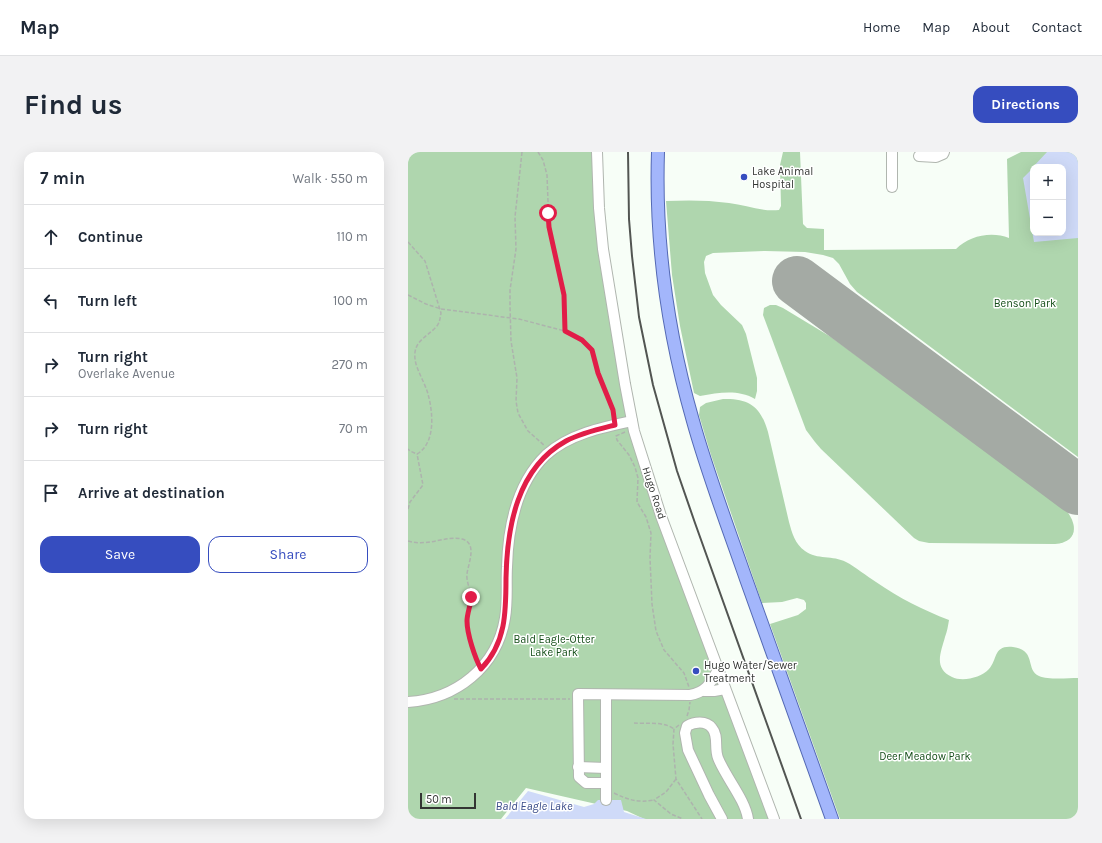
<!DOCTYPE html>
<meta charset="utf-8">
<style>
:root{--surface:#fff;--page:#f2f2f3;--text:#1f2937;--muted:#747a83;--line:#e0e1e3;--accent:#364dbf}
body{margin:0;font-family:Karla,sans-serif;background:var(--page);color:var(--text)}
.controls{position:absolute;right:12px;top:12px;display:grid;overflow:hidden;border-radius:8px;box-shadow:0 4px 16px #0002}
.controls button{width:36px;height:36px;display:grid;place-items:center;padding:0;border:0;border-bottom:1px solid var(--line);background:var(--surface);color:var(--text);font:20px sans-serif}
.scale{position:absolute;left:12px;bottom:10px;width:56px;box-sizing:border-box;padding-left:4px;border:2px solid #333533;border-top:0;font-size:11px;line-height:14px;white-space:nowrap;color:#333533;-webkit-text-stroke:3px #fff;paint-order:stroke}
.stop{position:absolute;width:12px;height:12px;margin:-9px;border:3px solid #e11d48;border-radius:50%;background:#fff}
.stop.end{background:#e11d48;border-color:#fff;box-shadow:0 1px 4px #0008}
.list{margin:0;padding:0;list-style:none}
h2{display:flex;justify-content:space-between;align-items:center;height:52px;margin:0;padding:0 16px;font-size:17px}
h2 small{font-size:13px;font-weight:400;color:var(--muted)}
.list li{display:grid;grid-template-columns:26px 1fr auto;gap:12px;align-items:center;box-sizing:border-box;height:64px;padding:0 16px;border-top:1px solid var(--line)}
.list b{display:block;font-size:15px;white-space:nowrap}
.list p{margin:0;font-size:13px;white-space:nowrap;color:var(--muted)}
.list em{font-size:13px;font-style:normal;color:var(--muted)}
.actions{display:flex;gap:8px;padding:12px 16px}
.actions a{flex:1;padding:9px 0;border:1px solid var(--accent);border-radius:12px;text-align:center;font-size:14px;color:var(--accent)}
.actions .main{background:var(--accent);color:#fff}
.icon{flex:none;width:22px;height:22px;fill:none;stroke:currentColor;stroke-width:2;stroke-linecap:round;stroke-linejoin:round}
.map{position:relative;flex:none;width:670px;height:667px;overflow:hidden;border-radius:12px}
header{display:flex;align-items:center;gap:24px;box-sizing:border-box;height:56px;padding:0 20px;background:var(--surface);border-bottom:1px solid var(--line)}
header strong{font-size:19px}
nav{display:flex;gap:22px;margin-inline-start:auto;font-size:14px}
.intro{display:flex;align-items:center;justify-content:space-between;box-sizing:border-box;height:96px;padding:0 24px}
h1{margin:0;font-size:28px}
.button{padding:10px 18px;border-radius:12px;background:var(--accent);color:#fff;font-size:14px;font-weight:700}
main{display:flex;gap:24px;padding:0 24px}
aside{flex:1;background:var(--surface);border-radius:12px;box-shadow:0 4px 16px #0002}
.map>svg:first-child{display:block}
</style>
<header>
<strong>Map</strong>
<nav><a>Home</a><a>Map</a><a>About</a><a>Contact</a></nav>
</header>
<div class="intro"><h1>Find us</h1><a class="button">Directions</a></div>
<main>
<aside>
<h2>7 min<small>Walk · 550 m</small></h2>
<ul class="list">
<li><svg class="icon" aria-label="ahead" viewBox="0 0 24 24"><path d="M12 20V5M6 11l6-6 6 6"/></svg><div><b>Continue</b></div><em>110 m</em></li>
<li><svg class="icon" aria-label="left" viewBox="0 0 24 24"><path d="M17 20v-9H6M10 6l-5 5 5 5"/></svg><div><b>Turn left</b></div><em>100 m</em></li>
<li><svg class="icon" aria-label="right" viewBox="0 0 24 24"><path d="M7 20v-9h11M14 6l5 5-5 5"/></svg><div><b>Turn right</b><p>Overlake Avenue</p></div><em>270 m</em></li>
<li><svg class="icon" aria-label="right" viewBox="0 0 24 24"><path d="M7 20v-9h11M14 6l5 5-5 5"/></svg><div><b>Turn right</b></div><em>70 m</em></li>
<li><svg class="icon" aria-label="arrive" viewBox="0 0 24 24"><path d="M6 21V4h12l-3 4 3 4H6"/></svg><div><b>Arrive at destination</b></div></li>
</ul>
<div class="actions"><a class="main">Save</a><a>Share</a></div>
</aside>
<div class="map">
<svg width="670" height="667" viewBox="0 0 670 667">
<rect width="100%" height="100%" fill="#f7fef7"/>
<g fill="#afd6ae" fill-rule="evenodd">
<polygon points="0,0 189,0 189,22 226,279 366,667 236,667 219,659 118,636 93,667 0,667"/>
<path d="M375,0h17l3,72 4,4 17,1v21l132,-1c13,-13 35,-18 53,-11l-2,-79 14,-7h57v305l-221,-165 -7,-8 -11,-20 -6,-6 -10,-3 -18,-3 -40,-1 -52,2 -7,3 -2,6 1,11 8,22 8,10 21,20 4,9 11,44v13l-2,8c-18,-10 -36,-6 -55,-3l-6,-3 -14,-67 -8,-51 -6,-74c21,-1 42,-1 63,2 17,2 33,9 50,7l2,-4 -1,-41zM625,15h30v66h-30z"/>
<path d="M362,153h6l7,3 48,29 235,173c12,15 12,32 -11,34l-126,-1 -10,-2 -5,-3 -93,-89 -6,-7 -9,-12 -43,-115 1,-7z"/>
<path d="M315,247c26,-1 38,8 45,33l21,90c3,11 6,22 16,29 12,9 28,4 41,11 10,5 20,14 30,20 23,16 47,28 73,38 -1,6 -2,12 -4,17 -4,15 -12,31 7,40 10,5 29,1 37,-8 9,-10 4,-24 24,-22 24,3 12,23 26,29 9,4 29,2 39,2v141h-238l-70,-195 28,-9 8,-6v-6l-2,-3 -7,-2 -15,4 -20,1 -51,-148 -12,-40 1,-8 6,-4z"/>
</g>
<g fill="#cfdaf8">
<polygon points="639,0 670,0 670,86 626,90 615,26 625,16 625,81 655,81 655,15 625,15"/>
<polygon points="120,639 176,655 186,652 190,648 213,648 216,660 238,667 97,667"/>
</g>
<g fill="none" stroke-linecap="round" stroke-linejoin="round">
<polyline stroke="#a4aaa4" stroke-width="50" points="389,129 670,338"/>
<g stroke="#b0b6af" stroke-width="12">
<g id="minor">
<polyline points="189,0 191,56 195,97 217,232 226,279 253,364 366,667"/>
<polyline points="511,4 528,5 535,2 536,0"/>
<polyline points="484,35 484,0"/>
<polyline points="296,539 306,539 317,537"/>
<path d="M0,550c48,-3 89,-35 97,-84 3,-17 1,-34 2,-51 1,-39 10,-84 39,-112 23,-21 57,-28 86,-34"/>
<polyline points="170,615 198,616"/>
<path d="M198,631h-20l-7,-6 -1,-83 112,1c16,-3 20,-11 28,-25"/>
<polyline points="198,648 198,543"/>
<path d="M314,667l-13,-24 -21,-45 -3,-17 2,-7c7,-4 19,-6 25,2 7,8 2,20 6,30 8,20 27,41 30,61"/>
</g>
</g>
<g stroke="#5469b4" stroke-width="14">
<path id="major" d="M250,0c-3,90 10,182 35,269 15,54 35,106 53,158 28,80 57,160 86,240"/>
</g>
<g stroke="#adb3ad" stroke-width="1.5" stroke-dasharray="4 2" stroke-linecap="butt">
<polyline points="114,0 107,65 108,97 102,138 102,154 103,189 109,226 108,249 110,261 120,279 137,294"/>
<polyline points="130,0 135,8 139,23 141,75 156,143 157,179"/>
<path d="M0,90l17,19 16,52c-1,5 -1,10 -5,14 -10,11 -23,14 -21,32 1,10 10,24 13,35 5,18 8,49 -11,60l-7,-3 -2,-2"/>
<polyline points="0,143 18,152 33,157 111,167 157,179 165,182 174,188 184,198 191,221 205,258 206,265"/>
<polyline points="217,280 208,284 209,288 221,303 227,315 230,326 229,350 238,365 243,381 242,406 244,452 248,479 256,498 276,521 281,535"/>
<polyline points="0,357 2,350 15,333 9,302"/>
<path d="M0,389c21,6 38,-6 54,-2 16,4 6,25 5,35 -1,8 4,16 4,24 0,8 -4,16 -4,24 1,11 5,29 9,39"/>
<polyline points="46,547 162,547"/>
<polyline points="279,564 281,558 282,550"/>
<path d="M226,571c12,1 30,-2 40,6"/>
<polyline points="271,573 266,577 265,592 268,627 294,667"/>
<polyline points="268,627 258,640 246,648 263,662 275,667"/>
<path d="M206,641c14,7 25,10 40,7"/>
</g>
<use href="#minor" stroke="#fff" stroke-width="10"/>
<use href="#major" stroke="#a3b6fb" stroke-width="12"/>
<polyline stroke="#525552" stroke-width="2" points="220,0 221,67 224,104 231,165 245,233 269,319 287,371 393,667"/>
</g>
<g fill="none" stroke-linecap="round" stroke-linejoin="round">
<path stroke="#e11d48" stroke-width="5" d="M63,445c0,8 -4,16 -4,24 0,13 8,37 14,48 25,-26 25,-57 25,-91 1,-51 11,-110 60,-137 15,-8 33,-12 49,-16l-2,-15 -15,-37 -6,-23 -10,-10 -17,-9 -1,-36 -15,-68 -1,-14"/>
</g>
<g fill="#364dbf" stroke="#fff" stroke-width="1.5">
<circle cx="336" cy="25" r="4"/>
<circle cx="288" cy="519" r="4"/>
</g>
<g text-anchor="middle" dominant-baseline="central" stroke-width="3" stroke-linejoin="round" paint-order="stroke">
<g font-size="11" fill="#333533" stroke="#fff" text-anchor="start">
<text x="344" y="19">Lake Animal<tspan x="344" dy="13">Hospital</tspan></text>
<text x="296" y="513">Hugo Water/Sewer<tspan x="296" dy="13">Treatment</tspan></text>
</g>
<g font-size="11" fill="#154e19" stroke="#fff">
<text x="617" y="151">Benson Park</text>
<text x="146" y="487">Bald Eagle-Otter<tspan x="146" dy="13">Lake Park</tspan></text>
<text x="517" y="604">Deer Meadow Park</text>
</g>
<g font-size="11" fill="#333533" stroke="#fff">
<text transform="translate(246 341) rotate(72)">Hugo Road</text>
</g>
<g font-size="12" font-style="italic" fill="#3a4c89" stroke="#fff">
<text x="126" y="654">Bald Eagle Lake</text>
</g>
</g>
</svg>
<div class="controls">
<button>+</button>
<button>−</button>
</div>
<div class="scale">50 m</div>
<div class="stop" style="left:140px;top:61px"></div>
<div class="stop end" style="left:63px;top:445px"></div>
</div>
</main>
